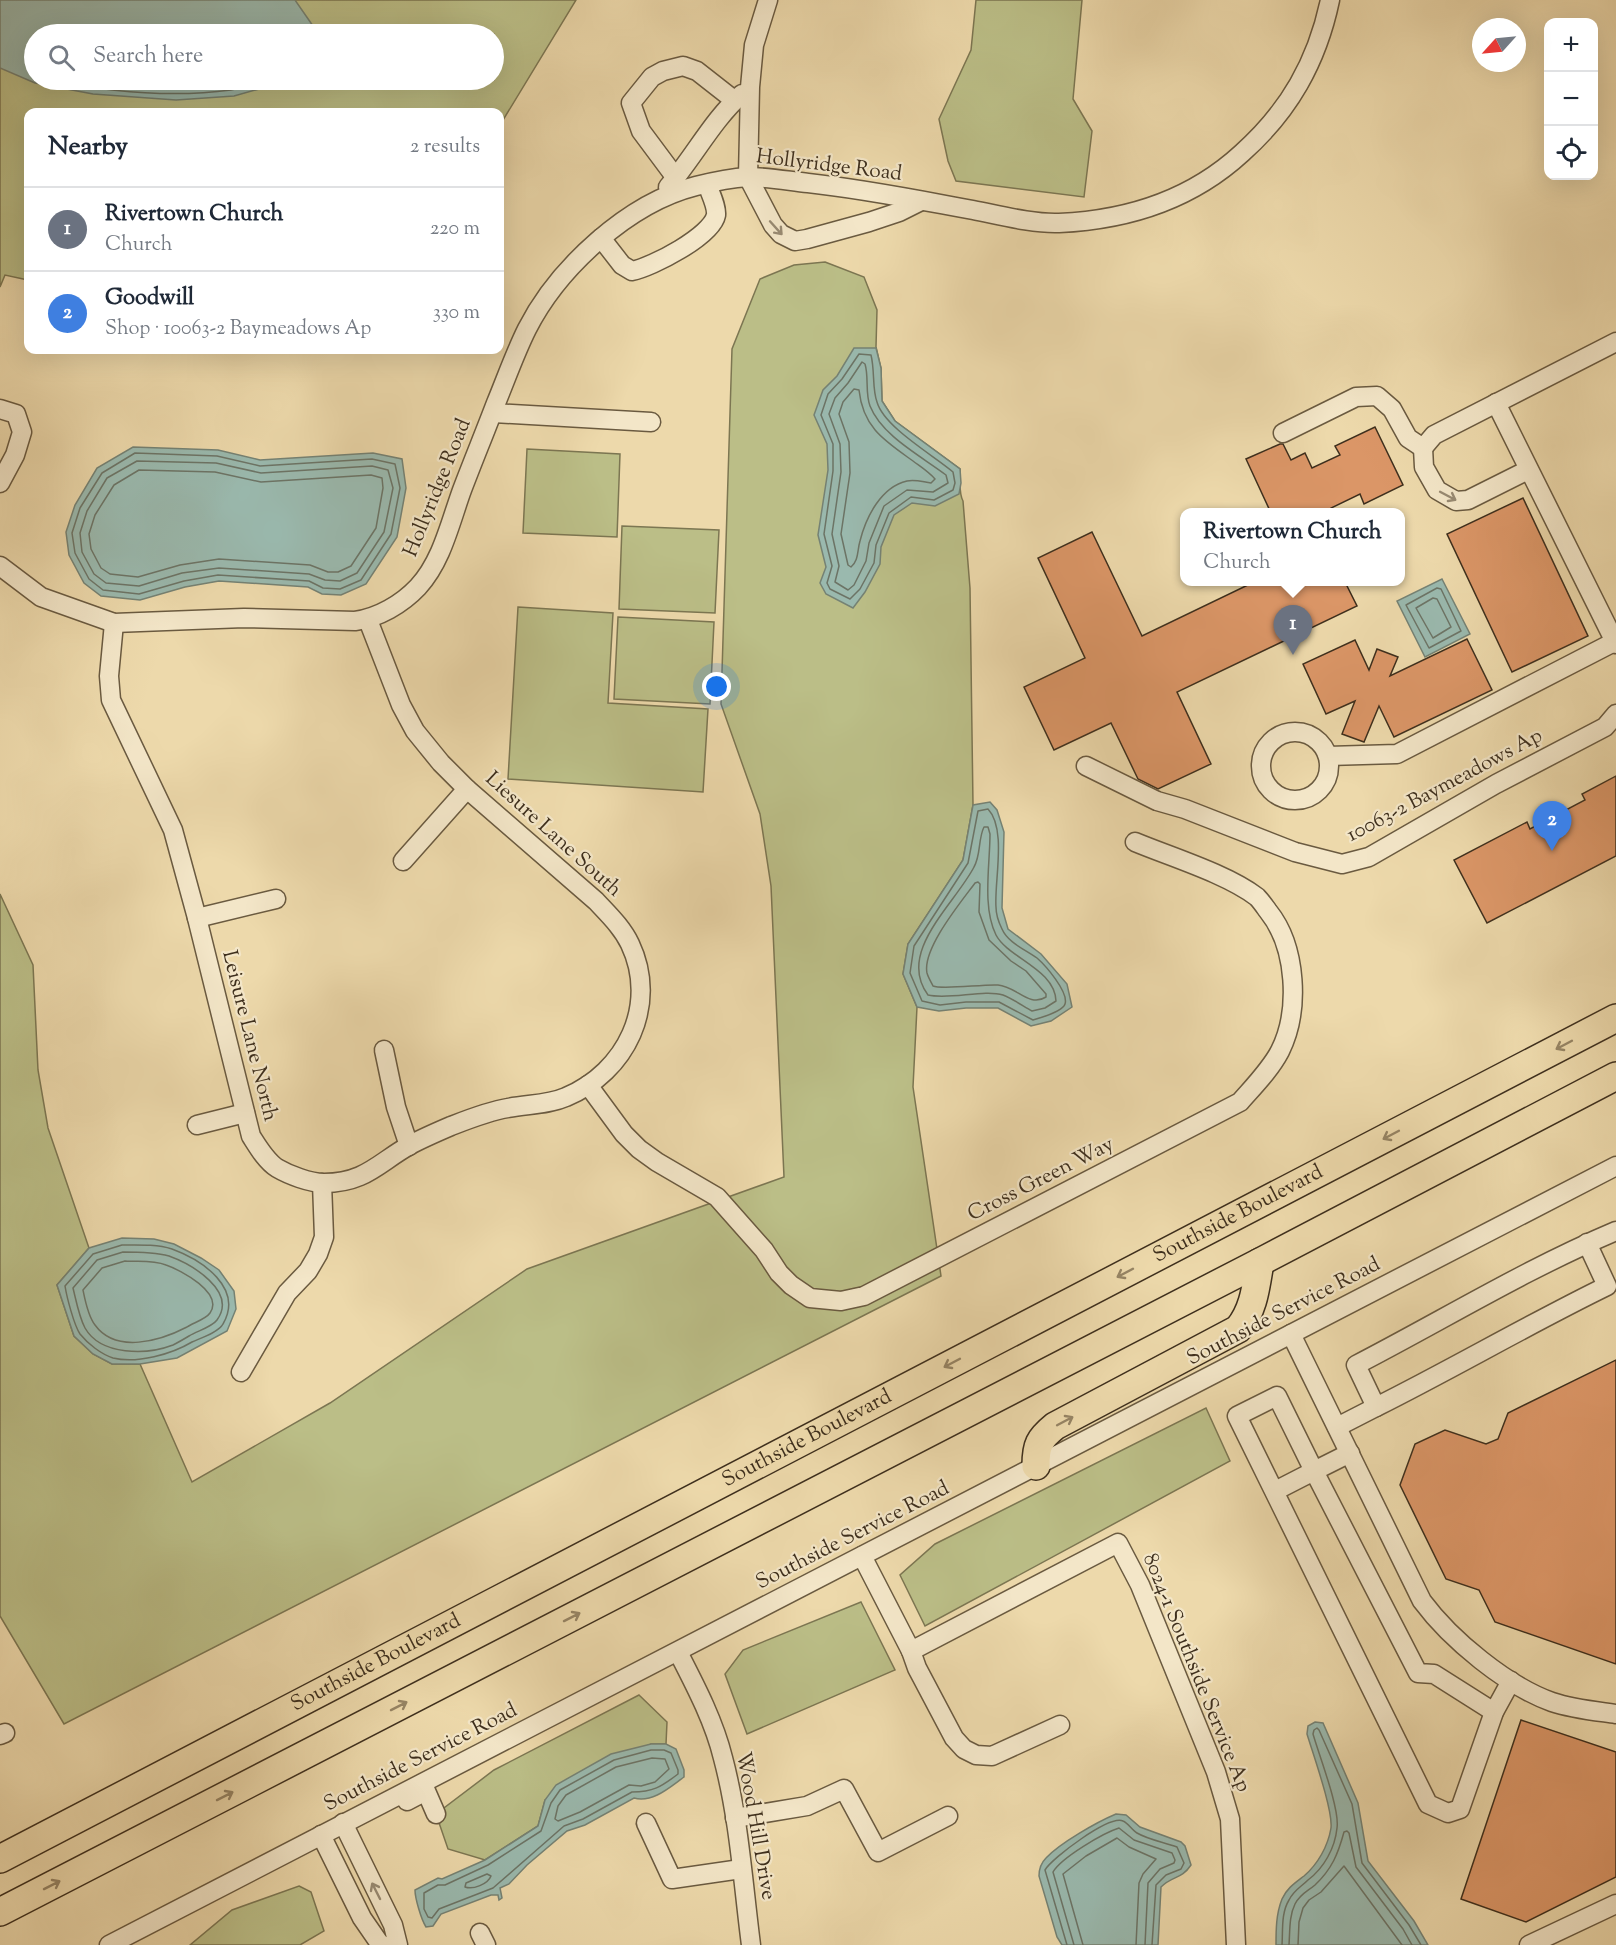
<!DOCTYPE html>
<meta charset="utf-8">
<style>
:root{--surface:#fff;--page:#f6f6f7;--text:#1f2937;--muted:#747a83;--line:#e0e1e3;--accent:#7c3aed}
body{margin:0;font-family:"Sorts Mill Goudy",serif;background:var(--page);color:var(--text)}
.controls{position:absolute;right:18px;top:18px;display:grid;overflow:hidden;border-radius:12px;box-shadow:0 6px 24px #0002}
.controls button{width:54px;height:54px;display:grid;place-items:center;padding:0;border:0;border-bottom:2px solid var(--line);background:var(--surface);color:var(--text);font:30px sans-serif}
.compass{position:absolute;left:1472px;top:18px;width:54px;height:54px;border-radius:50%;background:var(--surface);box-shadow:0 6px 24px #0002;rotate:243deg}
.you{position:absolute;left:717px;top:687px;width:21px;height:21px;margin:-15px;border:4px solid #fff;border-radius:50%;background:#1a73e8;box-shadow:0 0 0 9px #1a73e833}
.badge{display:grid;place-items:center;width:39px;height:39px;border-radius:50%;background:var(--accent);color:#fff;font-size:20px;font-weight:700}
.pin{position:absolute;translate:-50% -50px;filter:drop-shadow(0 2px 3px #0008)}
.pin::after{content:'';position:absolute;top:32px;width:21px;height:18px;background:inherit;clip-path:polygon(0 0,100% 0,50% 100%)}
.popup{position:absolute;left:1180px;top:508px;width:225px;height:78px;box-sizing:border-box;display:grid;place-content:center;border-radius:12px;background:var(--surface);filter:drop-shadow(0 2px 4px #0005);font-size:20px;white-space:nowrap;color:var(--muted)}
.popup b{font-size:22px;color:var(--text)}
.popup::after{content:'';position:absolute;left:50%;top:100%;margin-left:-12px;border:12px solid transparent;border-top-color:var(--surface)}
.list{margin:0;padding:0;list-style:none}
h2{display:flex;justify-content:space-between;align-items:center;height:78px;margin:0;padding:0 24px;font-size:26px}
h2 small{font-size:20px;font-weight:400;color:var(--muted)}
.list li{display:grid;grid-template-columns:39px 1fr auto;gap:18px;align-items:center;box-sizing:border-box;height:84px;padding:0 24px;border-top:2px solid var(--line)}
.list b{display:block;font-size:22px;white-space:nowrap}
.list p{margin:0;font-size:20px;white-space:nowrap;color:var(--muted)}
.list em{font-size:20px;font-style:normal;color:var(--muted)}
.icon{flex:none;width:33px;height:33px;fill:none;stroke:currentColor;stroke-width:2;stroke-linecap:round;stroke-linejoin:round}
.map{position:relative;flex:none;width:1616px;height:1945px;overflow:hidden}
.search{position:absolute;background:var(--surface);box-shadow:0 6px 24px #0002;left:24px;top:24px;width:480px;height:66px;display:flex;align-items:center;gap:15px;box-sizing:border-box;padding:0 21px;border-radius:33px;color:var(--muted);font-size:22px}
.panel{position:absolute;background:var(--surface);box-shadow:0 6px 24px #0002;left:24px;top:108px;width:480px;height:246px;border-radius:12px}
.map>svg:first-child{display:block}
</style>
<div class="map">
<svg width="1616" height="1945" viewBox="0 0 1616 1945">
<rect width="100%" height="100%" fill="#edd9ab"/>
<filter id="stains"><feTurbulence type="fractalNoise" baseFrequency=".00333" numOctaves="4"/><feColorMatrix values="0 0 0 0 .2 0 0 0 0 .09 0 0 0 0 .02 0 0 0 .5 -.17"/></filter>
<radialGradient id="worn" r=".72"><stop offset=".6" stop-color="#630" stop-opacity="0"/><stop offset="1" stop-color="#630" stop-opacity=".3"/></radialGradient>
<g fill="#bbbe87" stroke="#7c7652" stroke-width="1.5" fill-rule="evenodd">
<path d="M0,0h576l-76,125v-13h-472v168l-23,-5 -5,12zM34,34h460v46h-460z"/>
<polygon points="976,0 1082,0 1073,99 1092,131 1084,197 956,181 948,161 939,119 971,50"/>
<path d="M825,262l39,15 13,33 -1,37 5,21 1,33 13,20 65,48c1,11 -2,23 3,32l7,87 3,217 -10,55 -55,84 -5,30 14,33 -4,80 28,189 -877,448 -64,-108v-722l33,71 5,105 10,58 41,120 -32,37 17,51 19,18 19,10h28l52,118 138,-79 197,-134 257,-92 -13,-291 -11,-72 -39,-110 11,-355 28,-70 34,-14z"/>
<polygon points="527,449 620,454 617,537 523,533"/>
<polygon points="622,526 719,530 715,613 619,609"/>
<polygon points="518,607 613,613 608,703 708,709 703,792 508,779"/>
<polygon points="618,617 714,622 710,704 614,699"/>
<polygon points="1206,1408 1230,1461 925,1626 900,1575 935,1544"/>
<polygon points="861,1602 895,1670 747,1734 725,1674 743,1650"/>
<polygon points="639,1695 667,1722 666,1744 651,1744 545,1800 538,1826 485,1860 448,1849 436,1814 494,1770"/>
<polygon points="299,1886 311,1892 324,1931 300,1945 190,1945 232,1910"/>
</g>
<g fill="#9ab9ae" stroke="#758274" stroke-width="1.5">
<polygon points="0,0 295,0 313,26 311,34 34,34 34,80 283,80 280,83 234,96 176,100 93,94 35,83 0,68"/>
<polygon points="854,348 876,348 881,368 882,401 895,421 960,469 961,483 959,494 935,506 912,503 894,515 881,547 880,564 865,592 853,608 826,594 820,583 826,567 818,535 828,470 827,444 814,415 823,390 837,376"/>
<polygon points="133,447 218,450 260,460 373,453 402,459 406,488 397,537 366,584 341,595 322,594 308,587 219,581 185,587 140,600 101,596 84,583 69,555 66,532 75,505 97,468"/>
<polygon points="1442,579 1470,634 1425,657 1397,601"/>
<polygon points="990,802 997,810 1004,832 1002,908 1008,929 1041,954 1067,984 1072,1007 1051,1021 1031,1026 998,1008 966,1008 939,1011 917,1007 903,974 908,944 963,860 973,805"/>
<polygon points="122,1238 154,1239 174,1244 201,1258 219,1270 234,1291 236,1309 227,1331 177,1358 140,1364 112,1364 93,1354 74,1336 57,1285 89,1248"/>
<path d="M1315,1722l8,1 35,80 10,58 46,60 14,24h-152c0,-15 0,-31 6,-46 5,-11 13,-16 22,-23 14,-12 24,-30 27,-48 2,-18 -18,-74 -24,-94l1,-8z"/>
<path d="M651,1744h15l10,5 8,21v7c-14,10 -31,26 -50,21l-49,27 -18,6 -40,34 -18,19 -9,4 2,10 -3,2 -1,-5h-7l-50,19 -8,12 -7,1c-5,-8 -11,-29 -11,-37l23,-12 4,1 43,-19 53,-34 7,-26 11,-15 55,-31z"/>
<path d="M1116,1814l10,1 14,12 41,15 4,4 6,19c-10,15 -18,10 -30,22l-3,58h-96l-5,-8 -18,-61c0,-7 2,-13 7,-18 14,-15 51,-36 70,-44z"/>
</g>
<g fill="none" stroke-linecap="round" stroke-linejoin="round">
<g stroke="#6c7466" stroke-width="1.5">
<path d="M50,80c59,12 121,18 181,10 13,-2 27,-7 40,-10"/>
<polyline points="88,80 176,87 231,83 243,80"/>
<path d="M859,354l12,1c4,16 1,34 6,47 7,25 56,53 76,70l2,11 -2,7 -19,10 -23,-3 -22,16 -13,32 -2,18 -14,26 -10,10 -20,-10 -3,-6 5,-17 -8,-32 9,-63v-27l-12,-29 7,-21 14,-15z"/>
<path d="M862,362l3,2c4,13 0,29 5,42 12,30 51,50 76,69l2,8 -15,9 -26,-2 -23,16 -15,37 -3,18 -12,24 -6,5 -13,-8 4,-16 -7,-32 9,-62 -1,-28 -11,-30 6,-16 13,-15z"/>
<path d="M854,389l5,1c4,38 26,51 54,71 8,6 16,11 22,18l-4,4c-8,-1 -16,-4 -24,-2 -26,6 -41,36 -47,60 -3,10 -1,19 -9,26l-3,-2 -7,-31 9,-61 -1,-31 -10,-28 4,-12z"/>
<polygon points="135,453 217,456 260,466 372,459 395,464 400,488 391,534 361,580 340,589 323,588 309,581 218,575 184,581 139,594 103,590 89,579 75,553 72,533 80,508 102,473"/>
<polygon points="137,461 216,463 261,473 372,466 388,470 393,488 384,532 357,573 340,581 325,580 309,574 219,568 182,573 139,586 106,583 94,574 82,552 80,533 87,511 107,478"/>
<polygon points="139,470 215,472 261,482 371,475 382,478 383,488 376,528 351,566 338,572 328,572 310,565 219,559 180,565 138,577 110,574 101,568 91,549 89,534 95,515 114,485"/>
<polygon points="1437,588 1441,589 1461,631 1429,648 1406,605"/>
<polygon points="1433,598 1437,599 1451,627 1433,638 1416,608"/>
<path d="M988,809c19,20 6,73 8,98 0,7 3,16 6,22 6,14 24,21 35,29 8,7 32,34 28,46 -2,7 -25,14 -32,16l-34,-18h-33l-26,3 -18,-4 -12,-28 4,-27 54,-83 10,-52z"/>
<path d="M984,827h4l2,7c0,31 -8,73 6,101 12,23 59,34 60,66l-11,7 -13,3c-9,-5 -19,-12 -29,-16 -19,-6 -53,5 -75,0 -32,-43 27,-91 46,-128 7,-12 4,-28 10,-40z"/>
<path d="M978,882l2,2 -1,28 10,28 22,21 15,10 20,23v3c-17,11 -30,-11 -48,-12 -15,-1 -55,5 -65,1 -2,-4 -5,-9 -6,-13 -5,-24 34,-71 48,-90z"/>
<path d="M122,1245c16,0 34,-1 50,4 30,11 72,39 51,75 -4,8 -22,14 -31,18 -20,12 -55,22 -79,16 -12,-4 -25,-14 -33,-24 -6,-9 -13,-36 -15,-48l28,-32z"/>
<path d="M123,1252c15,0 31,0 46,4 22,8 69,35 48,64 -5,7 -20,11 -28,16 -5,3 -10,6 -16,9 -26,10 -72,11 -88,-17 -6,-11 -9,-28 -12,-40l24,-28z"/>
<path d="M125,1261c14,1 28,-1 41,4 15,5 58,28 44,48 -4,6 -17,10 -23,14 -27,14 -71,27 -92,-2 -7,-9 -10,-25 -12,-35l19,-22z"/>
<path d="M651,1750h13l7,3 7,17v4c-17,13 -25,18 -46,18l-49,27 -19,7 -71,62 -54,21 -7,9 -4,-1 -4,-8v-16l14,-8h7l43,-20 53,-34 10,-28 9,-13 54,-30z"/>
<polygon points="652,1758 665,1759 669,1769 655,1782 641,1786 629,1785 580,1812 558,1821 555,1819 558,1806 566,1795 616,1767"/>
<path d="M487,1874l4,2c-3,8 -18,14 -26,11l1,-4z"/>
<path d="M1067,1945l-22,-75c7,-12 64,-55 78,-49 5,2 9,9 14,12 12,7 27,9 40,14l7,16 -3,6 -15,6 -10,10 -4,60"/>
<path d="M1074,1945l-21,-73c8,-14 50,-39 66,-44l15,12 38,13 3,7 -1,3 -14,6 -12,14 -3,62"/>
<polyline points="1083,1945 1063,1874 1086,1856 1117,1838 1129,1847 1156,1859 1143,1874 1139,1883 1136,1945"/>
<path d="M1282,1945c1,-15 -1,-32 7,-45 5,-10 12,-13 19,-20 16,-12 27,-32 29,-52 3,-19 -18,-73 -24,-94l1,-4 3,-2 2,2 33,74 10,59 47,62 12,20"/>
<path d="M1289,1945c1,-14 0,-29 6,-41 5,-10 13,-13 20,-19 17,-16 23,-31 29,-53l3,-1 2,2 7,34 47,62 9,16"/>
<polyline points="1298,1945 1299,1922 1303,1908 1309,1900 1321,1892 1344,1866 1402,1945"/>
</g>
</g>
<g fill="#db9667" stroke="#3e2f1d" stroke-width="1.5">
<polygon points="1375,427 1403,485 1364,504 1360,494 1331,508 1333,513 1271,513 1246,459 1280,444 1283,444 1291,460 1305,453 1312,468 1340,455 1335,446"/>
<polygon points="1523,498 1588,636 1512,672 1447,534"/>
<polygon points="1092,532 1142,636 1254,582 1345,582 1357,606 1177,692 1211,764 1158,789 1138,779 1111,723 1054,750 1024,687 1085,658 1038,558"/>
<polygon points="1467,639 1492,690 1394,737 1379,706 1364,742 1342,734 1355,701 1326,714 1303,664 1355,640 1369,670 1377,649 1398,657 1390,676"/>
<polygon points="1616,776 1616,856 1487,923 1454,860 1527,822 1530,829 1585,800 1582,794"/>
<polygon points="1616,1360 1616,1664 1495,1622 1479,1590 1446,1579 1400,1485 1415,1444 1445,1430 1486,1444 1498,1439 1508,1413"/>
<polygon points="1521,1720 1616,1752 1616,1877 1526,1922 1461,1899"/>
</g>
<g fill="none" stroke-linecap="round" stroke-linejoin="round">
<g stroke="#6a5a40" stroke-width="21">
<g id="minor">
<polyline points="768,0 754,45 750,87 748,177 773,225 781,234 795,241 807,239 869,222 899,212 921,201"/>
<polyline points="676,178 641,131 631,103 652,77 663,71 683,66 697,71 734,100"/>
<path d="M668,187c25,-29 46,-69 74,-93"/>
<path d="M601,238l21,27 10,6c20,-4 80,-35 84,-56 1,-9 -6,-22 -9,-31"/>
<polyline points="1496,403 1616,644"/>
<polyline points="0,409 16,414 22,432 15,455 0,483"/>
<polyline points="493,413 651,422"/>
<polyline points="1283,433 1356,397 1377,396 1392,409 1408,438 1423,448 1434,435 1616,342"/>
<polyline points="1423,448 1424,467 1437,490 1456,501 1468,500 1528,470"/>
<path d="M0,566l41,31 73,26 130,-5 111,3c23,-3 47,-17 63,-34 24,-26 32,-64 44,-97 11,-29 23,-58 34,-87 10,-24 19,-50 31,-74 31,-61 101,-126 169,-143 16,-4 36,-8 52,-9 20,0 41,4 60,6 56,6 110,17 165,27 26,5 59,14 86,13 68,-3 132,-23 183,-70 47,-42 75,-91 88,-153"/>
<path d="M114,623l-5,53 2,24 62,130 24,88 54,218c7,11 15,25 26,32 12,7 33,15 47,15 41,0 54,-20 86,-38 13,-7 27,-13 41,-19 18,-7 38,-15 57,-18 19,-4 40,-3 58,-11 60,-25 93,-92 64,-153 -8,-17 -22,-30 -34,-43l-129,-112 -26,-26 -26,-32 -14,-26 -33,-85"/>
<circle cx="1295" cy="766" r="34"/>
<polyline points="1328,756 1397,754 1616,641"/>
<polyline points="1086,766 1157,801 1185,809 1295,852 1342,864 1369,857 1496,784 1605,727 1616,714"/>
<polyline points="403,861 467,789"/>
<polyline points="197,918 276,899"/>
<polyline points="384,1050 396,1107 409,1146"/>
<path d="M588,1085l36,49 15,15 18,13 60,35 47,53 15,23 12,12 19,13 31,3 23,-5 376,-194c14,-16 30,-32 40,-51 20,-40 17,-104 -12,-140 -3,-4 -7,-10 -11,-14 -30,-23 -86,-40 -122,-55"/>
<polyline points="197,1125 245,1113"/>
<path d="M1291,1334l131,267c29,39 85,85 130,101 21,7 43,9 64,12"/>
<polyline points="241,1372 287,1293 308,1271 318,1254 324,1237 322,1183"/>
<path d="M1376,1407c78,-39 153,-83 231,-121l-20,-43"/>
<path d="M1337,1427l39,-20 -20,-42c87,-45 170,-96 260,-134"/>
<polyline points="1350,1453 1314,1471 1277,1396 1237,1416 1428,1804 1448,1813 1460,1809 1494,1712 1511,1681"/>
<polyline points="1275,1491 1314,1471 1418,1673 1434,1674 1494,1712"/>
<polyline points="862,1556 911,1651 1118,1543 1140,1585 1216,1772 1230,1819 1236,1945"/>
<polyline points="911,1651 917,1668 954,1738 964,1749 976,1755 992,1756 1060,1725"/>
<path d="M678,1652c17,33 36,69 45,106 16,60 20,125 28,187"/>
<polyline points="0,1735 5,1733"/>
<polyline points="407,1801 426,1791 436,1814"/>
<polyline points="735,1818 807,1806 844,1789 878,1852 948,1816"/>
<polyline points="343,1823 393,1925 398,1945"/>
<polyline points="646,1823 672,1879 741,1869"/>
<polyline points="321,1835 362,1918 380,1944 383,1945"/>
<polyline points="480,1933 486,1945"/>
<polyline points="109,1945 1616,1166"/>
<polyline points="1529,1945 1616,1904"/>
</g>
</g>
<g stroke="#3e2f1d" stroke-width="30">
<g id="highway">
<path d="M1036,1466c0,-21 3,-27 19,-40l183,-97c16,-19 18,-43 22,-67"/>
<path id="s1" d="M0,1859l1616,-841"/>
<polyline points="0,1912 1260,1262 1616,1076"/>
</g>
</g>
<use href="#minor" stroke="#f3e6c8" stroke-width="18"/>
<use href="#highway" stroke="#edd9ab" stroke-width="27"/>
</g>
<defs><path id="oneway-shaft" d="M-6 0H5M1.5-3L5.5 0L1.5 3" fill="none" stroke-width="1.6" stroke-linecap="round" stroke-linejoin="round" transform="scale(1.5)"/></defs>
<g stroke="#988a72">
<use href="#oneway-shaft" transform="translate(776 228) rotate(48)"/>
<use href="#oneway-shaft" transform="translate(1448 496) rotate(28)"/>
<use href="#oneway-shaft" transform="translate(376 1891) rotate(-117)"/>
</g>
<g stroke="#968464">
<use href="#oneway-shaft" transform="translate(1564 1045) rotate(152)"/>
<use href="#oneway-shaft" transform="translate(1391 1135) rotate(152)"/>
<use href="#oneway-shaft" transform="translate(1125 1273) rotate(152)"/>
<use href="#oneway-shaft" transform="translate(952 1363) rotate(152)"/>
<use href="#oneway-shaft" transform="translate(1065 1421) rotate(-28)"/>
<use href="#oneway-shaft" transform="translate(572 1617) rotate(-27)"/>
<use href="#oneway-shaft" transform="translate(399 1706) rotate(-27)"/>
<use href="#oneway-shaft" transform="translate(225 1796) rotate(-27)"/>
<use href="#oneway-shaft" transform="translate(52 1885) rotate(-27)"/>
</g>
<g text-anchor="middle" dominant-baseline="central" stroke-width="4.5" stroke-linejoin="round" paint-order="stroke">
<g font-size="21" fill="#3e2f1d" stroke="#f3e6c8">
<text transform="translate(829 166) rotate(7)">Hollyridge Road</text>
<text transform="translate(438 488) rotate(-68)">Hollyridge Road</text>
<text transform="translate(1445 786) rotate(-28)">10063-2 Baymeadows Ap</text>
<text transform="translate(553 835) rotate(42)">Liesure Lane South</text>
<text transform="translate(249 1036) rotate(76)">Leisure Lane North</text>
<text transform="translate(1041 1180) rotate(-27)">Cross Green Way</text>
<text stroke="none"><textPath href="#s1" startOffset="1396">Southside Boulevard</textPath></text>
<text transform="translate(1284 1312) rotate(-27)">Southside Service Road</text>
<text stroke="none"><textPath href="#s1" startOffset="910">Southside Boulevard</textPath></text>
<text transform="translate(853 1536) rotate(-27)">Southside Service Road</text>
<text stroke="none"><textPath href="#s1" startOffset="424">Southside Boulevard</textPath></text>
<text transform="translate(1196 1673) rotate(68)">8024-1 Southside Service Ap</text>
<text transform="translate(421 1758) rotate(-27)">Southside Service Road</text>
<text transform="translate(755 1826) rotate(80)">Wood Hill Drive</text>
</g>
</g>
<rect width="100%" height="100%" filter="url(#stains)"/>
<rect width="100%" height="100%" fill="url(#worn)"/>
</svg>
<div class="controls">
<button>+</button>
<button>−</button>
<button><svg class="icon" aria-label="locate" viewBox="0 0 24 24"><circle cx="12" cy="12" r="6"/><path d="M12 2v4M12 18v4M2 12h4M18 12h4"/></svg></button>
</div>
<svg class="compass" viewBox="-18 -18 36 36"><path d="M0-13l5 13h-10z" fill="#e53935"/><path d="M0 13l5-13h-10z" fill="#747a83"/></svg>
<div class="you"></div>
<div class="pin badge" style="left:1293px;top:655px;background:#6b7280">1</div>
<div class="popup"><b>Rivertown Church</b>Church</div>
<div class="pin badge" style="left:1552px;top:851px;background:#3f7fe0">2</div>
<div class="search"><svg class="icon" aria-label="search" viewBox="0 0 24 24"><circle cx="10" cy="10" r="6"/><path d="M15 15l6 6"/></svg>Search here</div>
<section class="panel">
<h2>Nearby<small>2 results</small></h2>
<ul class="list">
<li><span class="badge" style="background:#6b7280">1</span><div><b>Rivertown Church</b><p>Church</p></div><em>220 m</em></li>
<li><span class="badge" style="background:#3f7fe0">2</span><div><b>Goodwill</b><p>Shop · 10063-2 Baymeadows Ap</p></div><em>330 m</em></li>
</ul>
</section>
</div>
